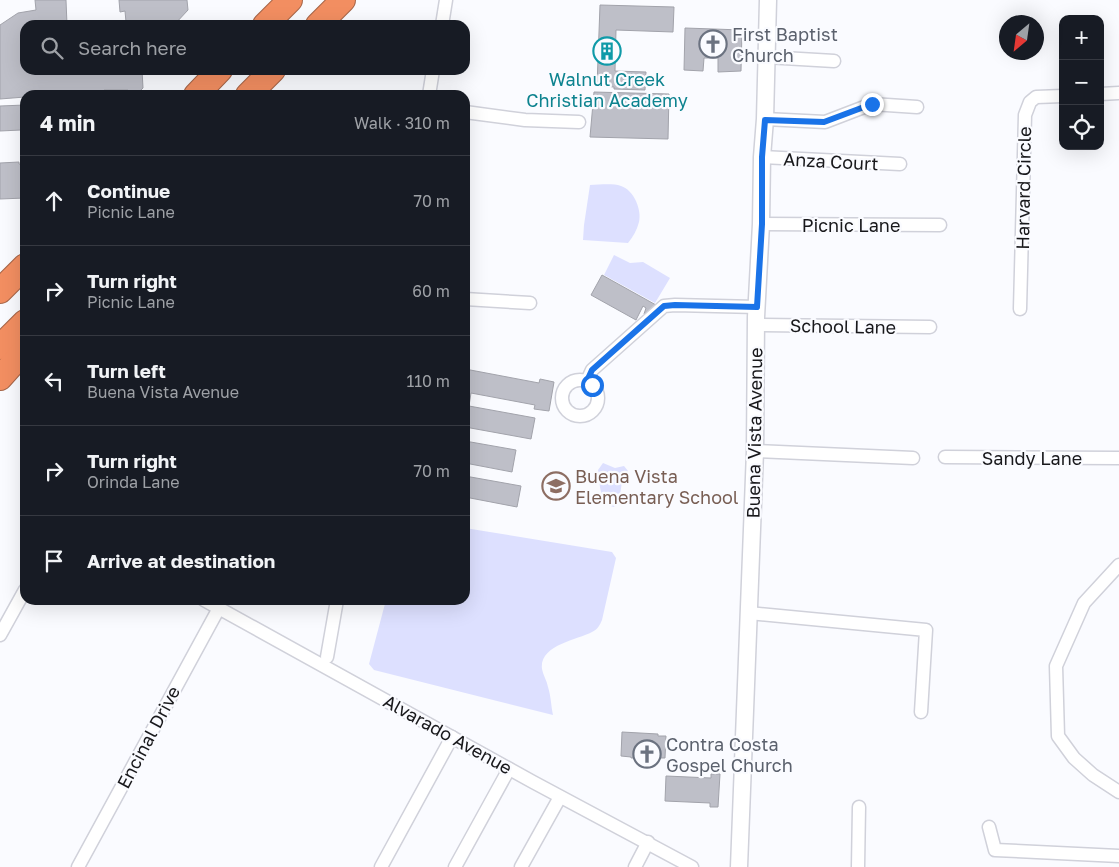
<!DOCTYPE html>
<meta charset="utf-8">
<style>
:root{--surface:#171b24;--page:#20242c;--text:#f1f3f6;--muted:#9ea1a6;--line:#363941}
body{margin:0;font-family:"Golos Text",sans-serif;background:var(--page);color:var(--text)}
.controls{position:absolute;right:15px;top:15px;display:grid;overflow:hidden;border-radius:10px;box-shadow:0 5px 20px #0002}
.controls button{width:45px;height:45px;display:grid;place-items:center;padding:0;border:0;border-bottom:1px solid var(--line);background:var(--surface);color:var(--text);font:25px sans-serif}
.compass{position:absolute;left:999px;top:15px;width:45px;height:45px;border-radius:50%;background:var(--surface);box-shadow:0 5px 20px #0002;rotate:209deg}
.stop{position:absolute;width:15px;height:15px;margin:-11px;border:4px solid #1a73e8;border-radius:50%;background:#fff}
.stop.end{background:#1a73e8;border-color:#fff;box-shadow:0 1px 5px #0008}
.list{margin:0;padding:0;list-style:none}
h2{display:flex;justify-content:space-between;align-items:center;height:65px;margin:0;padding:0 20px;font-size:21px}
h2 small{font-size:16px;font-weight:400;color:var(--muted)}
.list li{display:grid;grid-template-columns:32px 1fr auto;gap:15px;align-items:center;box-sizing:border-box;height:90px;padding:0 20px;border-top:1px solid var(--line)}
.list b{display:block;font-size:19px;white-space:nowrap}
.list p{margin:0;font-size:16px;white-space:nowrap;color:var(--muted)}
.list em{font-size:16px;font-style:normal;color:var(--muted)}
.icon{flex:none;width:28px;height:28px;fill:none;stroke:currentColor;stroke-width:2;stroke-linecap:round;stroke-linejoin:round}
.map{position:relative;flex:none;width:1119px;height:867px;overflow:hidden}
.search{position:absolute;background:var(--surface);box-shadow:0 5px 20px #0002;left:20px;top:20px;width:450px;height:55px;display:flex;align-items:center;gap:12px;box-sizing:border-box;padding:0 18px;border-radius:15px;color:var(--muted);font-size:19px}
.panel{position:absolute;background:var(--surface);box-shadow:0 5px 20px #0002;left:20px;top:90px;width:450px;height:515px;border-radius:15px}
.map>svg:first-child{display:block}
</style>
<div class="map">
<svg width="1119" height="867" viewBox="0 0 1119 867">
<rect width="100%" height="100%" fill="#fafbff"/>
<g fill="#dde0ff">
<path d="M590,185c9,0 22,-2 31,1 13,4 21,24 18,36 -2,8 -6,15 -11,21l-45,-3 1,-15z"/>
<polygon points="614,255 630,263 643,262 670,278 655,303 604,275"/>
<path d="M603,463l12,5 9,-2 4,5c-1,5 -5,6 -6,11 -2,10 -1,18 -8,25 -15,-3 -14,-24 -16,-37z"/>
<path d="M465,528l147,24 4,6 -14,62c-2,5 -5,10 -10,12 -15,8 -53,13 -50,37 1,6 5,12 6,18 3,9 3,19 5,28l-179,-45 -5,-6 17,-64h79z"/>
</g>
<g fill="#bebfc8" stroke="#a2a3ab">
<polygon points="35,0 66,0 67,25 25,25 25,70 142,70 143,88 138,93 132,94 128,90 104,90 104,95 25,95 25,97 0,99 0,25 18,13 36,10"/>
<polygon points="119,0 187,0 188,10 174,25 141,25 141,21 126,22 125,11 120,12"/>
<polygon points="600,5 674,7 673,32 616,30 615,71 646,72 645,90 614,89 614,87 597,86"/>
<polygon points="685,28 742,30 741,71 718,72 718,58 704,58 703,71 684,70"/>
<polygon points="594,92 669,94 668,139 590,137"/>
<polygon points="25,105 25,123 24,125 21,125 21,130 0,131 0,106"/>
<polygon points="19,162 19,164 25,165 25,198 0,199 0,163"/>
<polygon points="602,275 656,305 644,314 646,308 643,306 636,320 591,295"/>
<polygon points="465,369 539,383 540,379 554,382 549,411 534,409 535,405 471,393 469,406 535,418 531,439 465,427"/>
<polygon points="465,441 516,450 512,472 465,463"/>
<polygon points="465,476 521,486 517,507 465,497"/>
<polygon points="622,732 658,734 658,736 666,736 665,758 631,758 631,757 621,756"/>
<polygon points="711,774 720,774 718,807 710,807 710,803 665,801 666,776 711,778"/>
</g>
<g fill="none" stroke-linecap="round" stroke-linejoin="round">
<g stroke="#d0d1da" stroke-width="15">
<g id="minor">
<polyline points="442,25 446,0"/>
<polyline points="766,57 834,61"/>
<polyline points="1100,94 1119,93"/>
<polyline points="429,95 433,70"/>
<polyline points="465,112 525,120 579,122"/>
<polyline points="765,119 825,122 872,104 917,107"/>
<polyline points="762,157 900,164"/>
<polyline points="761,224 940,225"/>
<polyline points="465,299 530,303"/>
<polyline points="1020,309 1025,115 1030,102 1036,97 1063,96"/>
<polyline points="756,325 930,327"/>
<circle cx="580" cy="398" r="18"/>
<polyline points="587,381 592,370 664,306 675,305 757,307"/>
<polyline points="755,451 913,458"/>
<polyline points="945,457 1119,458"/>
<polyline points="1119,565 1084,603 1056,666 1058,736 1074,758 1093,775 1119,792"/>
<polyline points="204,600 533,782 692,867"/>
<polyline points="749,613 926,630 921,712"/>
<polyline points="0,635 25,590"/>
<polyline points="327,657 337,600"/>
<polyline points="989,827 995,850 1119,856"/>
<polyline points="78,867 219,608"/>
<polyline points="381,867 452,737"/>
<polyline points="455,867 509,769"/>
<polyline points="521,867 560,797"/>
<polyline points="635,867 648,842"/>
<polyline points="858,867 859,807"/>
</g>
</g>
<g stroke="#d0d1da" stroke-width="19">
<polyline id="tertiary" points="739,867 755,451 756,317 761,224 762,157 765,119 768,0"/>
</g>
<g stroke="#a66548" stroke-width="26">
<g id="motorway">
<polyline points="265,25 290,0"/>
<polyline points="318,25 343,0"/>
<polyline points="196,95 220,70"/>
<polyline points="248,95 273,70"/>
<polyline points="0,291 25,266"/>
<polyline points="0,347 25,322"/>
<polyline points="0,378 25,350"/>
</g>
</g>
<use href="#minor" stroke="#fff" stroke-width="12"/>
<use href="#tertiary" stroke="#fff" stroke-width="16"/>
<use href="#motorway" stroke="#f28e61" stroke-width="24"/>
</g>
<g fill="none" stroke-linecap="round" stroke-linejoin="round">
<polyline stroke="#1a73e8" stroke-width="6" points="592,385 587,381 592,370 664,306 675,305 757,307 762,224 762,157 765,120 824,122 872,104"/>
</g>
<defs>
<g id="church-ring" transform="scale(1.4375)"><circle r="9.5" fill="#fafbff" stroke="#6b7280" stroke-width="1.5"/><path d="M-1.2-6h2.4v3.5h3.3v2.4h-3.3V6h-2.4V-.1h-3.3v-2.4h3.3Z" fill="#6b7280"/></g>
<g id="building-ring" transform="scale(1.4375)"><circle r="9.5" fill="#fafbff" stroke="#0f9aa8" stroke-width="1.5"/><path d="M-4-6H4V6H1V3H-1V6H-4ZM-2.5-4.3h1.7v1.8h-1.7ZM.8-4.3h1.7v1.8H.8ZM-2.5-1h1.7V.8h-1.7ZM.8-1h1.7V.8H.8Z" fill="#0f9aa8"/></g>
<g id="school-ring" transform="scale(1.4375)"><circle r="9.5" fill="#fafbff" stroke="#8d6e63" stroke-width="1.5"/><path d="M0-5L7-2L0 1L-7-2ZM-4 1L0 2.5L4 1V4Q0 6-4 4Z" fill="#8d6e63"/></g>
</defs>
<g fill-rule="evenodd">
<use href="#church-ring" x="713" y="44"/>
<use href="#building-ring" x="607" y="51"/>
<use href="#school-ring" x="556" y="486"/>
<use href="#church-ring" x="647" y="754"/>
</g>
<g text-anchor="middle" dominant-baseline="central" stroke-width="4.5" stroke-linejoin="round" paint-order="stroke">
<g font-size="18" fill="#5b616d" stroke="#fafbff" text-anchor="start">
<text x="732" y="34">First Baptist<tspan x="732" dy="21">Church</tspan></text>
<text x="666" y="744">Contra Costa<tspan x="666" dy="21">Gospel Church</tspan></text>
</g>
<g font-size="18" fill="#0d838f" stroke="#fafbff">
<text x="607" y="79">Walnut Creek<tspan x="607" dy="21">Christian Academy</tspan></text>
</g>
<g font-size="18" fill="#18181b" stroke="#fafbff">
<text transform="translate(831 161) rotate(3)">Anza Court</text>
<text transform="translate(1023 188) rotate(-89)">Harvard Circle</text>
<text x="851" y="225">Picnic Lane</text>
<text transform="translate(843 326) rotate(1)">School Lane</text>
<text transform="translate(754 433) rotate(-89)">Buena Vista Avenue</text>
<text x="1032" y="458">Sandy Lane</text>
<text transform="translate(448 734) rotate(29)">Alvarado Avenue</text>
<text transform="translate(148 737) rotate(-62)">Encinal Drive</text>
</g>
<g font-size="18" fill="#785e54" stroke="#fafbff" text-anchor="start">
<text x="575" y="476">Buena Vista<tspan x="575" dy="21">Elementary School</tspan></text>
</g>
</g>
</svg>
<div class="controls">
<button>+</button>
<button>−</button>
<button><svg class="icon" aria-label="locate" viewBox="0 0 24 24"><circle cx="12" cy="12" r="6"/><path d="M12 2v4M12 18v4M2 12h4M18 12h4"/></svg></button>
</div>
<svg class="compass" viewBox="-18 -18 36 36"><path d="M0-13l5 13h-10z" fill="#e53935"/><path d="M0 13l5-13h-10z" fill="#9ea1a6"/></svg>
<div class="stop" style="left:592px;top:385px"></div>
<div class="stop end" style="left:872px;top:104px"></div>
<div class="search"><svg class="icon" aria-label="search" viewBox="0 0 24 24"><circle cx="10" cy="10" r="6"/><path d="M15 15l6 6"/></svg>Search here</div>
<section class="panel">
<h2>4 min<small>Walk · 310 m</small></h2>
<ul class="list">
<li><svg class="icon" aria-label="ahead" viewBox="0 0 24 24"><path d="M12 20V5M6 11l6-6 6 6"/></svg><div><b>Continue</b><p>Picnic Lane</p></div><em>70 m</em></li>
<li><svg class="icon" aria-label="right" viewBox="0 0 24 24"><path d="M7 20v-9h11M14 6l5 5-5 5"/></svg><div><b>Turn right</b><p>Picnic Lane</p></div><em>60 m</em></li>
<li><svg class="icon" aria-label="left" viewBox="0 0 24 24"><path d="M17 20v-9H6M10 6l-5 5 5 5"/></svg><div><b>Turn left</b><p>Buena Vista Avenue</p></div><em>110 m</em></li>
<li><svg class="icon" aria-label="right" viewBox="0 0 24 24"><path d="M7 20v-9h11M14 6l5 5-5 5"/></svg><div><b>Turn right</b><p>Orinda Lane</p></div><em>70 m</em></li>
<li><svg class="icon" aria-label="arrive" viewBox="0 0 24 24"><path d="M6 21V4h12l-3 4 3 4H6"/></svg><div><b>Arrive at destination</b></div></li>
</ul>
</section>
</div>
